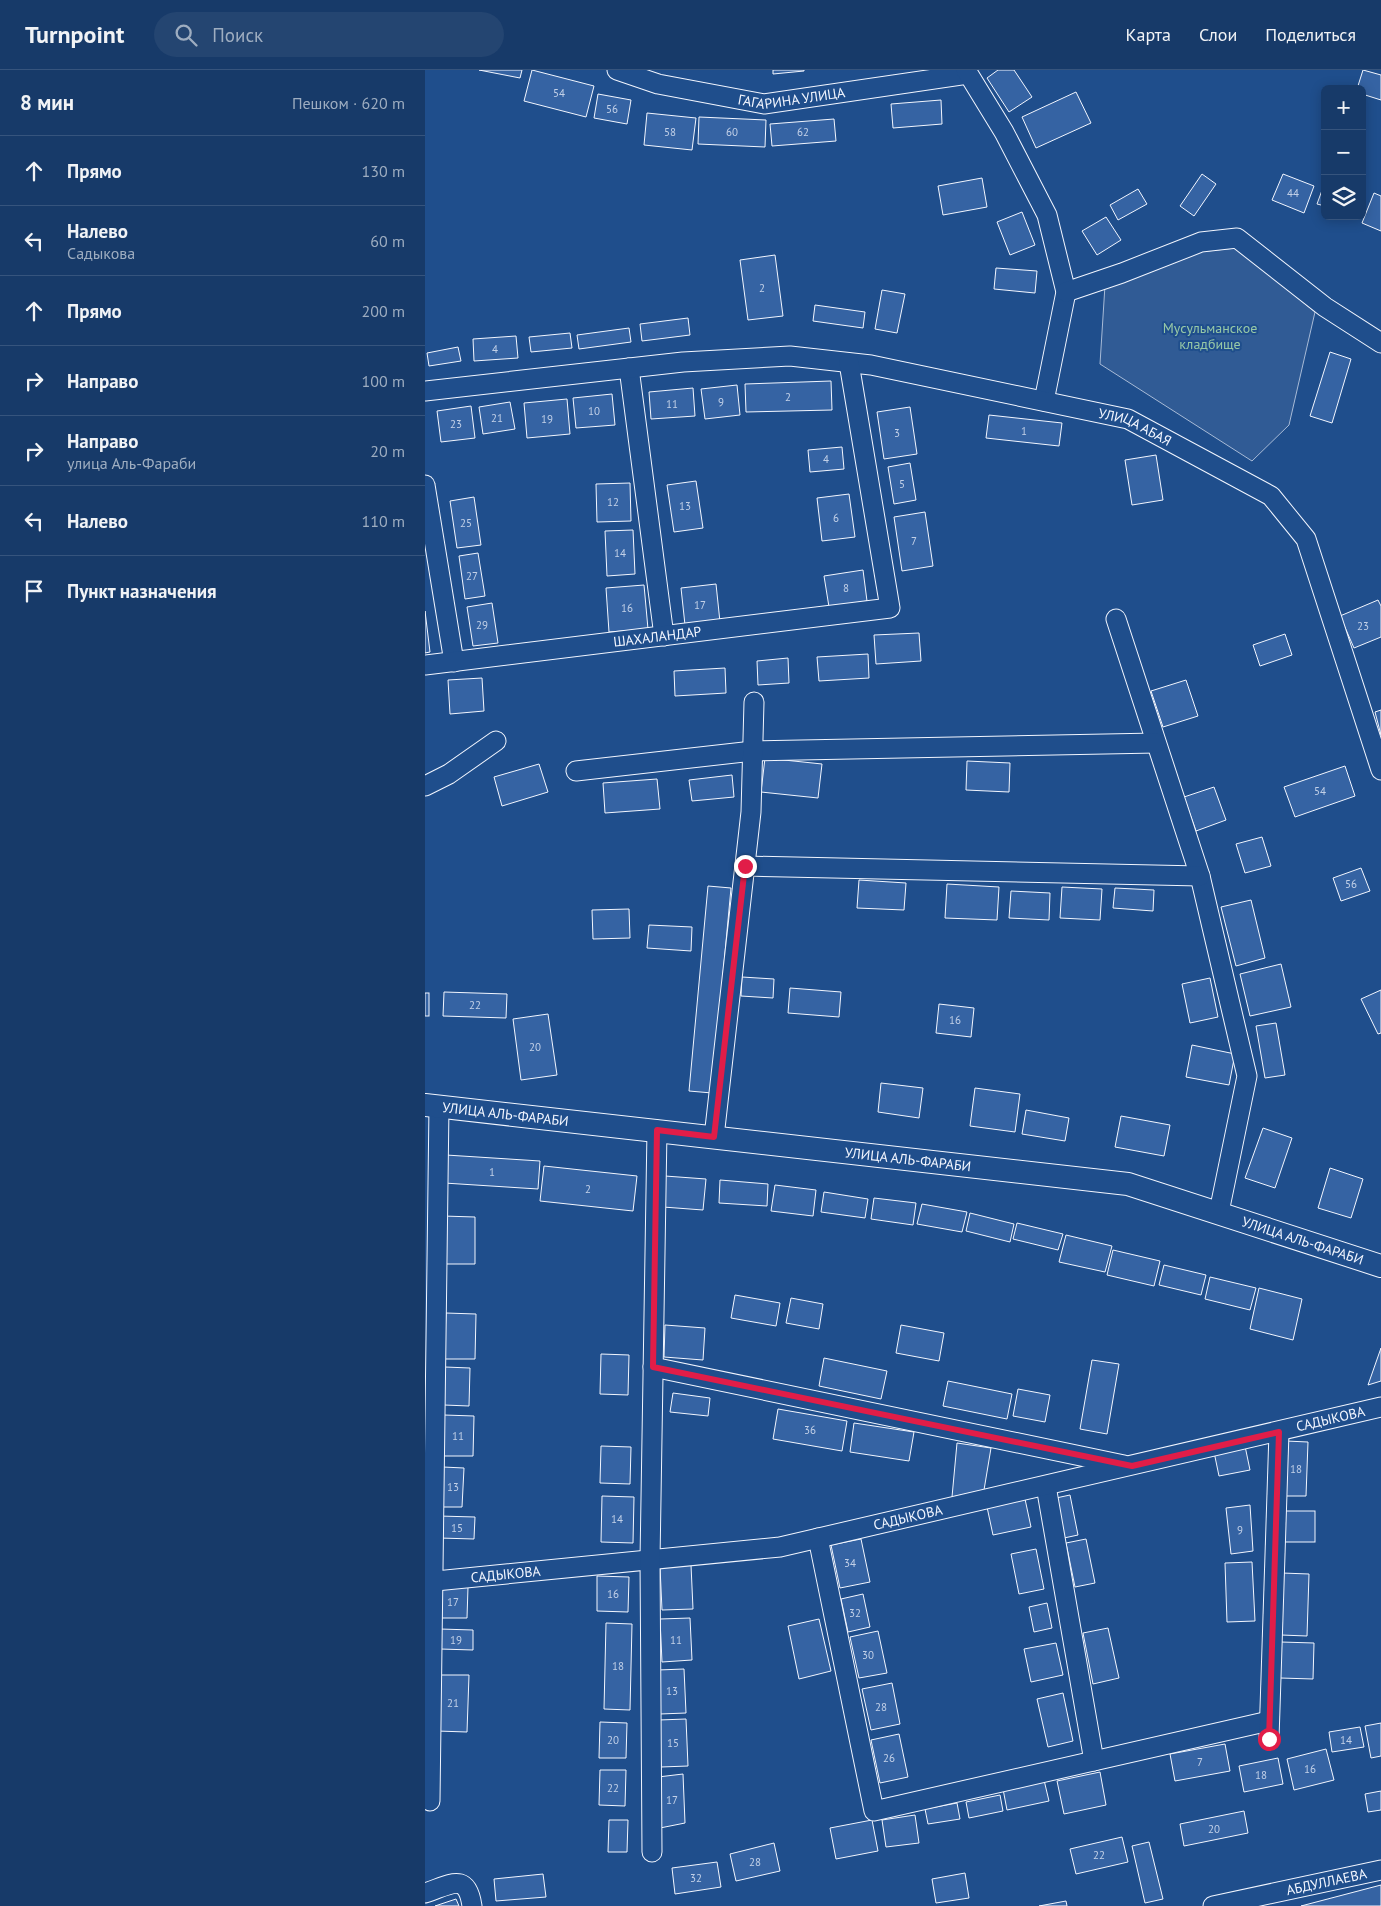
<!DOCTYPE html>
<html lang="ru">
<meta charset="utf-8">
<style>
:root{--surface:#173a69;--page:#244571;--text:#f1f3f6;--muted:#9eadc0;--line:#36547d}
body{margin:0;font-family:"PT Sans",sans-serif;background:var(--page);color:var(--text)}
.controls{position:absolute;right:15px;top:15px;display:grid;overflow:hidden;border-radius:8px;box-shadow:0 2px 12px #0003}
.controls button{width:45px;height:45px;display:grid;place-items:center;padding:0;border:0;border-bottom:1px solid var(--line);background:var(--surface);color:var(--text);font:25px sans-serif}
.stop{position:absolute;width:15px;height:15px;margin:-11px;border:4px solid #e11d48;border-radius:50%;background:#fff}
.stop.end{background:#e11d48;border-color:#fff;box-shadow:0 1px 5px #0008}
.list{margin:0;padding:0;list-style:none}
h2{display:flex;justify-content:space-between;align-items:center;height:65px;margin:0;padding:0 20px;font-size:21px}
h2 small{font-size:16px;font-weight:400;color:var(--muted)}
.list li{display:grid;grid-template-columns:32px 1fr auto;gap:15px;align-items:center;box-sizing:border-box;height:70px;padding:0 20px;border-top:1px solid var(--line)}
.list b{display:block;font-size:19px;white-space:nowrap}
.list p{margin:0;font-size:16px;white-space:nowrap;color:var(--muted)}
.list em{font-size:16px;font-style:normal;color:var(--muted)}
.icon{flex:none;width:28px;height:28px;fill:none;stroke:currentColor;stroke-width:2;stroke-linecap:round;stroke-linejoin:round}
.map{position:relative;flex:none;width:956px;height:1836px;overflow:hidden}
header{display:flex;align-items:center;gap:30px;box-sizing:border-box;height:70px;padding:0 25px;background:var(--surface);border-bottom:1px solid var(--line)}
header strong{font-size:24px}
nav{display:flex;gap:28px;margin-inline-start:auto;font-size:18px}
.search{width:350px;height:45px;background:var(--page);display:flex;align-items:center;gap:12px;box-sizing:border-box;padding:0 18px;border-radius:28px;color:var(--muted);font-size:19px}
main{display:flex}
aside{flex:1;background:var(--surface)}
.map>svg:first-child{display:block}
</style>
<header>
<strong>Turnpoint</strong>
<div class="search"><svg class="icon" aria-label="search" viewBox="0 0 24 24"><circle cx="10" cy="10" r="6"/><path d="M15 15l6 6"/></svg>Поиск</div>
<nav><a>Карта</a><a>Слои</a><a>Поделиться</a></nav>
</header>
<main>
<aside>
<h2>8 мин<small>Пешком · 620 m</small></h2>
<ul class="list">
<li><svg class="icon" aria-label="ahead" viewBox="0 0 24 24"><path d="M12 20V5M6 11l6-6 6 6"/></svg><div><b>Прямо</b></div><em>130 m</em></li>
<li><svg class="icon" aria-label="left" viewBox="0 0 24 24"><path d="M17 20v-9H6M10 6l-5 5 5 5"/></svg><div><b>Налево</b><p>Садыкова</p></div><em>60 m</em></li>
<li><svg class="icon" aria-label="ahead" viewBox="0 0 24 24"><path d="M12 20V5M6 11l6-6 6 6"/></svg><div><b>Прямо</b></div><em>200 m</em></li>
<li><svg class="icon" aria-label="right" viewBox="0 0 24 24"><path d="M7 20v-9h11M14 6l5 5-5 5"/></svg><div><b>Направо</b></div><em>100 m</em></li>
<li><svg class="icon" aria-label="right" viewBox="0 0 24 24"><path d="M7 20v-9h11M14 6l5 5-5 5"/></svg><div><b>Направо</b><p>улица Аль-Фараби</p></div><em>20 m</em></li>
<li><svg class="icon" aria-label="left" viewBox="0 0 24 24"><path d="M17 20v-9H6M10 6l-5 5 5 5"/></svg><div><b>Налево</b></div><em>110 m</em></li>
<li><svg class="icon" aria-label="arrive" viewBox="0 0 24 24"><path d="M6 21V4h12l-3 4 3 4H6"/></svg><div><b>Пункт назначения</b></div></li>
</ul>
</aside>
<div class="map">
<svg width="956" height="1836" viewBox="0 0 956 1836">
<rect width="100%" height="100%" fill="#1f4e8c"/>
<polygon fill="#305b95" stroke="#a8bbd7" points="811,178 890,242 864,355 827,391 675,294 680,215 725,187"/>
<g fill="#3563a3" stroke="#f2f6ff">
<polygon points="54,0 97,0 95,8"/>
<polygon points="107,0 169,16 161,47 99,31"/>
<polygon points="348,0 379,0 379,1 348,4"/>
<polygon points="573,0 589,0 607,27 584,42 562,8"/>
<polygon points="938,0 956,5 956,30 937,24 937,19 932,19"/>
<polygon points="651,22 666,53 611,78 597,47"/>
<polygon points="173,24 206,30 202,54 169,48"/>
<polygon points="516,30 517,54 468,58 466,34"/>
<polygon points="222,43 271,48 267,80 219,75"/>
<polygon points="274,47 341,50 340,77 273,74"/>
<polygon points="409,49 411,71 347,76 345,54"/>
<polygon points="777,104 791,114 769,146 755,136"/>
<polygon points="858,104 889,116 879,143 847,130"/>
<polygon points="557,108 562,137 518,145 513,116"/>
<polygon points="900,112 900,136 892,134"/>
<polygon points="713,119 722,134 693,150 685,135"/>
<polygon points="949,123 956,126 956,161 937,153"/>
<polygon points="597,142 610,175 585,185 572,152"/>
<polygon points="681,147 696,170 672,185 657,161"/>
<polygon points="350,185 358,246 323,250 315,190"/>
<polygon points="571,198 612,201 610,223 569,219"/>
<polygon points="457,220 480,224 472,263 450,259"/>
<polygon points="390,235 440,242 438,258 388,251"/>
<polygon points="263,248 265,265 217,271 215,254"/>
<polygon points="204,258 206,272 154,279 152,265"/>
<polygon points="145,263 147,278 106,282 104,267"/>
<polygon points="91,266 93,288 49,291 48,269"/>
<polygon points="33,277 36,291 4,296 2,283"/>
<polygon points="905,282 926,289 907,353 885,346"/>
<polygon points="406,311 407,340 321,342 320,314"/>
<polygon points="312,315 315,345 280,349 276,319"/>
<polygon points="268,318 270,346 226,349 224,322"/>
<polygon points="187,324 190,355 151,358 148,328"/>
<polygon points="142,329 145,364 102,368 99,333"/>
<polygon points="85,332 90,359 58,364 54,337"/>
<polygon points="46,336 50,368 16,372 12,341"/>
<polygon points="485,337 492,384 459,389 452,342"/>
<polygon points="564,345 637,353 634,376 561,368"/>
<polygon points="417,377 419,399 385,402 383,380"/>
<polygon points="731,385 738,430 707,435 700,390"/>
<polygon points="485,393 491,430 469,434 463,397"/>
<polygon points="271,411 278,458 249,462 242,415"/>
<polygon points="205,413 206,451 172,452 171,414"/>
<polygon points="424,424 430,467 397,471 392,428"/>
<polygon points="49,427 56,475 32,478 25,431"/>
<polygon points="500,442 508,496 477,501 469,447"/>
<polygon points="208,460 210,504 182,506 180,461"/>
<polygon points="53,483 60,526 40,529 34,486"/>
<polygon points="438,500 442,531 404,537 399,506"/>
<polygon points="291,514 295,552 260,555 256,518"/>
<polygon points="219,515 223,559 184,562 181,518"/>
<polygon points="953,530 956,536 956,567 929,578 915,546"/>
<polygon points="67,533 73,573 48,576 42,537"/>
<polygon points="0,541 5,582 0,583"/>
<polygon points="494,563 496,591 451,594 449,565"/>
<polygon points="860,564 867,585 835,596 828,575"/>
<polygon points="443,584 444,608 394,611 392,587"/>
<polygon points="363,588 364,613 333,615 332,591"/>
<polygon points="300,598 301,623 250,626 249,601"/>
<polygon points="57,608 59,641 25,644 23,610"/>
<polygon points="761,610 773,646 738,657 726,621"/>
<polygon points="956,640 956,665 950,642"/>
<polygon points="340,688 397,694 393,728 336,722"/>
<polygon points="542,691 585,693 584,722 541,720"/>
<polygon points="114,694 123,722 77,736 69,707"/>
<polygon points="920,696 930,726 870,747 859,717"/>
<polygon points="307,705 309,727 267,731 264,710"/>
<polygon points="232,709 235,739 180,743 178,713"/>
<polygon points="789,717 801,750 771,761 759,727"/>
<polygon points="837,767 846,796 820,803 811,774"/>
<polygon points="936,798 945,821 916,831 908,808"/>
<polygon points="434,810 481,813 479,840 432,838"/>
<polygon points="522,814 574,817 572,850 520,848"/>
<polygon points="283,816 306,818 287,1023 264,1021"/>
<polygon points="637,817 677,819 675,850 635,848"/>
<polygon points="690,818 729,820 728,841 688,838"/>
<polygon points="586,821 625,823 624,850 584,848"/>
<polygon points="826,830 840,888 811,896 796,837"/>
<polygon points="204,839 205,868 168,869 167,840"/>
<polygon points="224,855 267,857 266,881 222,878"/>
<polygon points="856,894 866,937 825,946 815,904"/>
<polygon points="317,907 349,909 348,928 316,926"/>
<polygon points="785,908 793,947 765,953 757,914"/>
<polygon points="365,918 416,922 414,947 363,943"/>
<polygon points="956,920 956,963 953,964 936,929"/>
<polygon points="19,922 82,924 81,948 18,946"/>
<rect x="0" y="923" width="4" height="23"/>
<polygon points="514,934 549,938 546,967 511,963"/>
<polygon points="123,944 132,1005 96,1010 88,949"/>
<polygon points="851,953 860,1005 840,1008 831,956"/>
<polygon points="767,975 810,984 804,1015 761,1007"/>
<polygon points="456,1013 498,1018 494,1048 453,1042"/>
<polygon points="550,1018 595,1024 590,1062 545,1056"/>
<polygon points="601,1040 644,1048 640,1071 597,1064"/>
<polygon points="696,1046 745,1055 739,1086 690,1077"/>
<polygon points="838,1058 867,1068 850,1118 820,1108"/>
<polygon points="21,1085 115,1091 113,1119 19,1113"/>
<polygon points="119,1096 212,1106 208,1141 115,1131"/>
<polygon points="905,1098 938,1109 926,1148 893,1138"/>
<polygon points="240,1106 281,1109 278,1140 238,1137"/>
<polygon points="295,1110 343,1114 342,1136 294,1133"/>
<polygon points="350,1115 391,1120 388,1146 346,1141"/>
<polygon points="399,1122 443,1129 440,1148 396,1142"/>
<polygon points="449,1128 491,1133 488,1155 446,1149"/>
<polygon points="497,1134 542,1142 537,1162 492,1154"/>
<polygon points="545,1143 589,1154 585,1172 541,1161"/>
<polygon points="18,1146 50,1147 50,1194 18,1194"/>
<polygon points="592,1153 638,1164 633,1180 588,1169"/>
<polygon points="641,1165 687,1176 680,1202 634,1192"/>
<polygon points="688,1180 735,1191 729,1216 682,1205"/>
<polygon points="739,1195 781,1205 776,1225 734,1215"/>
<polygon points="785,1207 831,1218 825,1240 780,1229"/>
<polygon points="834,1218 877,1229 868,1270 825,1259"/>
<polygon points="310,1225 355,1233 351,1256 306,1248"/>
<polygon points="366,1228 398,1234 394,1259 361,1253"/>
<polygon points="21,1243 51,1244 50,1289 19,1289"/>
<polygon points="240,1255 280,1258 278,1290 239,1287"/>
<polygon points="476,1255 519,1263 514,1291 471,1283"/>
<polygon points="956,1278 956,1311 943,1315"/>
<polygon points="176,1284 204,1285 203,1325 175,1324"/>
<polygon points="399,1288 462,1301 456,1329 394,1316"/>
<polygon points="667,1290 694,1294 682,1364 655,1359"/>
<polygon points="20,1297 45,1298 44,1336 19,1335"/>
<polygon points="523,1311 587,1324 582,1349 518,1336"/>
<polygon points="593,1319 625,1325 620,1352 588,1346"/>
<polygon points="248,1323 285,1328 283,1346 245,1342"/>
<polygon points="353,1339 422,1351 417,1381 348,1369"/>
<polygon points="19,1345 49,1346 48,1386 18,1386"/>
<polygon points="429,1353 489,1362 484,1391 425,1382"/>
<polygon points="861,1371 883,1372 881,1426 859,1426"/>
<polygon points="532,1373 566,1378 559,1420 527,1427"/>
<polygon points="176,1376 206,1377 205,1414 175,1413"/>
<polygon points="820,1376 825,1400 794,1406 789,1382"/>
<polygon points="18,1397 39,1398 37,1437 17,1437"/>
<polygon points="645,1425 653,1465 639,1468 631,1428"/>
<polygon points="177,1426 209,1427 208,1473 176,1472"/>
<polygon points="600,1429 606,1457 568,1465 562,1437"/>
<polygon points="825,1435 828,1481 806,1484 801,1438"/>
<rect x="857" y="1441" width="33" height="31"/>
<polygon points="14,1446 50,1447 49,1469 14,1468"/>
<polygon points="436,1469 445,1512 415,1518 406,1475"/>
<polygon points="661,1469 670,1513 650,1517 641,1473"/>
<polygon points="611,1479 619,1519 594,1524 586,1484"/>
<polygon points="827,1492 830,1551 802,1552 800,1493"/>
<polygon points="266,1495 268,1539 237,1540 235,1497"/>
<polygon points="857,1503 884,1504 882,1566 856,1565"/>
<polygon points="172,1506 204,1507 203,1542 172,1541"/>
<polygon points="14,1516 43,1517 42,1548 13,1548"/>
<polygon points="438,1524 445,1557 423,1562 416,1529"/>
<polygon points="622,1533 627,1558 609,1562 604,1537"/>
<polygon points="265,1548 267,1590 237,1592 235,1549"/>
<polygon points="394,1549 406,1601 374,1609 363,1556"/>
<polygon points="181,1553 207,1554 205,1640 179,1639"/>
<polygon points="683,1558 694,1608 668,1614 658,1563"/>
<polygon points="15,1559 48,1560 48,1580 15,1579"/>
<polygon points="453,1561 462,1603 434,1608 425,1567"/>
<polygon points="856,1572 889,1573 888,1609 855,1608"/>
<polygon points="631,1573 638,1605 606,1612 599,1579"/>
<polygon points="259,1599 261,1643 235,1644 233,1600"/>
<polygon points="13,1605 44,1605 42,1662 12,1661"/>
<polygon points="467,1613 475,1654 446,1660 437,1619"/>
<polygon points="638,1623 648,1671 623,1677 612,1629"/>
<polygon points="261,1649 263,1696 236,1697 234,1650"/>
<polygon points="175,1652 202,1653 201,1688 174,1688"/>
<polygon points="956,1653 956,1686 946,1688 940,1656"/>
<polygon points="935,1657 939,1677 907,1682 904,1662"/>
<polygon points="474,1664 483,1707 455,1713 446,1670"/>
<polygon points="800,1674 805,1701 750,1711 745,1684"/>
<polygon points="901,1679 909,1710 869,1720 862,1689"/>
<polygon points="853,1688 858,1714 819,1722 814,1696"/>
<polygon points="175,1700 201,1700 200,1736 174,1735"/>
<polygon points="675,1702 681,1735 639,1744 632,1711"/>
<polygon points="258,1704 260,1753 235,1758 233,1707"/>
<polygon points="619,1710 624,1731 582,1740 578,1719"/>
<polygon points="956,1721 956,1740 943,1742 940,1724"/>
<polygon points="575,1725 578,1741 544,1748 541,1732"/>
<polygon points="532,1733 535,1749 503,1754 500,1739"/>
<polygon points="819,1741 823,1763 759,1776 755,1754"/>
<polygon points="490,1745 494,1773 461,1777 457,1750"/>
<polygon points="184,1750 203,1750 202,1782 183,1782"/>
<polygon points="447,1750 453,1781 411,1789 405,1758"/>
<polygon points="697,1767 703,1792 651,1804 645,1779"/>
<polygon points="724,1772 738,1829 720,1833 707,1776"/>
<polygon points="349,1773 355,1801 311,1811 305,1784"/>
<polygon points="292,1792 296,1817 250,1824 247,1798"/>
<polygon points="540,1803 544,1828 511,1833 507,1809"/>
<polygon points="118,1804 121,1827 71,1831 69,1809"/>
<polygon points="956,1815 956,1836 876,1836"/>
<polygon points="31,1829 34,1836 10,1836"/>
<polygon points="641,1831 642,1836 614,1836"/>
</g>
<g fill="none" stroke-linecap="round" stroke-linejoin="round">
<g stroke="#f2f6ff" stroke-width="21">
<g id="minor">
<path id="s1" d="M192,0l41,14 106,20 204,-30"/>
<polyline points="541,0 579,62 622,145 641,222 619,331"/>
<polyline points="641,222 697,203 776,172 812,168 900,237 956,273"/>
<polyline points="204,298 239,566"/>
<path id="s2" d="M0,321l258,-29 107,-6 81,9 257,54 143,77 35,43 75,231"/>
<polyline points="0,415 29,592"/>
<polyline points="691,549 775,806 822,1006 794,1142"/>
<path id="s3" d="M0,595l465,-57 -41,-245"/>
<polyline points="151,701 328,681 731,673"/>
<polyline points="0,716 24,704 71,671"/>
<polyline points="320,796 775,806"/>
<polyline points="289,1067 326,742 329,632"/>
<polyline points="228,1297 699,1395"/>
<polyline points="621,1416 669,1691"/>
<polyline points="393,1468 449,1741 844,1651"/>
<path id="s4" d="M0,1512l355,-35 601,-140"/>
<polyline points="844,1669 854,1362"/>
<polyline points="5,1731 14,1036"/>
<polyline points="227,1782 225,1490 232,1060"/>
<path d="M0,1823c25,-8 42,-22 47,13"/>
<path id="s5" d="M788,1836l168,-36"/>
</g>
</g>
<g stroke="#f2f6ff" stroke-width="24">
<g id="major">
<path id="s6" d="M0,1035l703,79 253,82"/>
</g>
</g>
<use href="#minor" stroke="#1f4e8c" stroke-width="19"/>
<use href="#major" stroke="#1f4e8c" stroke-width="22"/>
</g>
<g fill="none" stroke-linecap="round" stroke-linejoin="round">
<polyline stroke="#e11d48" stroke-width="6" points="320,796 289,1067 232,1060 228,1297 707,1396 854,1362 844,1669"/>
</g>
<g text-anchor="middle" dominant-baseline="central" stroke-width="4" stroke-linejoin="round" paint-order="stroke">
<g font-size="11" fill="#c3d1e8">
<text x="134" y="23">54</text>
<text x="187" y="39">56</text>
<text x="245" y="62">58</text>
<text x="307" y="62">60</text>
<text x="378" y="62">62</text>
<text x="868" y="123">44</text>
<text x="337" y="218">2</text>
<text x="70" y="279">4</text>
<text x="363" y="327">2</text>
<text x="296" y="332">9</text>
<text x="247" y="334">11</text>
<text x="169" y="341">10</text>
<text x="72" y="348">21</text>
<text x="122" y="349">19</text>
<text x="31" y="354">23</text>
<text x="599" y="361">1</text>
<text x="472" y="363">3</text>
<text x="401" y="389">4</text>
<text x="477" y="414">5</text>
<text x="188" y="432">12</text>
<text x="260" y="436">13</text>
<text x="411" y="448">6</text>
<text x="41" y="453">25</text>
<text x="489" y="471">7</text>
<text x="195" y="483">14</text>
<text x="47" y="506">27</text>
<text x="421" y="518">8</text>
<text x="275" y="535">17</text>
<text x="202" y="538">16</text>
<text x="57" y="555">29</text>
<text x="938" y="556">23</text>
<text x="895" y="721">54</text>
<text x="926" y="814">56</text>
<text x="50" y="935">22</text>
<text x="530" y="950">16</text>
<text x="110" y="977">20</text>
<text x="67" y="1102">1</text>
<text x="163" y="1119">2</text>
<text x="385" y="1360">36</text>
<text x="33" y="1366">11</text>
<text x="871" y="1399">18</text>
<text x="28" y="1417">13</text>
<text x="192" y="1449">14</text>
<text x="32" y="1458">15</text>
<text x="815" y="1460">9</text>
<text x="425" y="1493">34</text>
<text x="188" y="1524">16</text>
<text x="28" y="1532">17</text>
<text x="430" y="1543">32</text>
<text x="31" y="1570">19</text>
<text x="251" y="1570">11</text>
<text x="443" y="1585">30</text>
<text x="193" y="1596">18</text>
<text x="247" y="1621">13</text>
<text x="28" y="1633">21</text>
<text x="456" y="1637">28</text>
<text x="188" y="1670">20</text>
<text x="921" y="1670">14</text>
<text x="248" y="1673">15</text>
<text x="464" y="1688">26</text>
<text x="775" y="1692">7</text>
<text x="885" y="1699">16</text>
<text x="836" y="1705">18</text>
<text x="188" y="1718">22</text>
<text x="247" y="1730">17</text>
<text x="789" y="1759">20</text>
<text x="674" y="1785">22</text>
<text x="330" y="1792">28</text>
<text x="271" y="1808">32</text>
</g>
<g font-size="14" fill="#f2f6ff" stroke="#1f4e8c">
<text stroke="none"><textPath href="#s1" startOffset="179">ГАГАРИНА УЛИЦА</textPath></text>
<text stroke="none"><textPath href="#s2" startOffset="720">УЛИЦА АБАЯ</textPath></text>
<text stroke="none"><textPath href="#s3" startOffset="234">ШАХАЛАНДАР</textPath></text>
<text stroke="none"><textPath href="#s6" startOffset="81">УЛИЦА АЛЬ-ФАРАБИ</textPath></text>
<text stroke="none"><textPath href="#s6" startOffset="486">УЛИЦА АЛЬ-ФАРАБИ</textPath></text>
<text stroke="none"><textPath href="#s6" startOffset="891">УЛИЦА АЛЬ-ФАРАБИ</textPath></text>
<text stroke="none"><textPath href="#s4" startOffset="922">САДЫКОВА</textPath></text>
<text stroke="none"><textPath href="#s4" startOffset="488">САДЫКОВА</textPath></text>
<text stroke="none"><textPath href="#s4" startOffset="81">САДЫКОВА</textPath></text>
<text stroke="none"><textPath href="#s5" startOffset="116">АБДУЛЛАЕВА</textPath></text>
</g>
<g font-size="14" fill="#97c8a6" stroke="#1f4e8c">
<text x="785" y="258">Мусульманское<tspan x="785" dy="16">кладбище</tspan></text>
</g>
</g>
</svg>
<div class="controls">
<button>+</button>
<button>−</button>
<button><svg class="icon" aria-label="layers" viewBox="0 0 24 24"><path d="M12 4l9 5-9 5-9-5zM3 14l9 5 9-5"/></svg></button>
</div>
<div class="stop" style="left:844px;top:1669px"></div>
<div class="stop end" style="left:320px;top:796px"></div>
</div>
</main>
